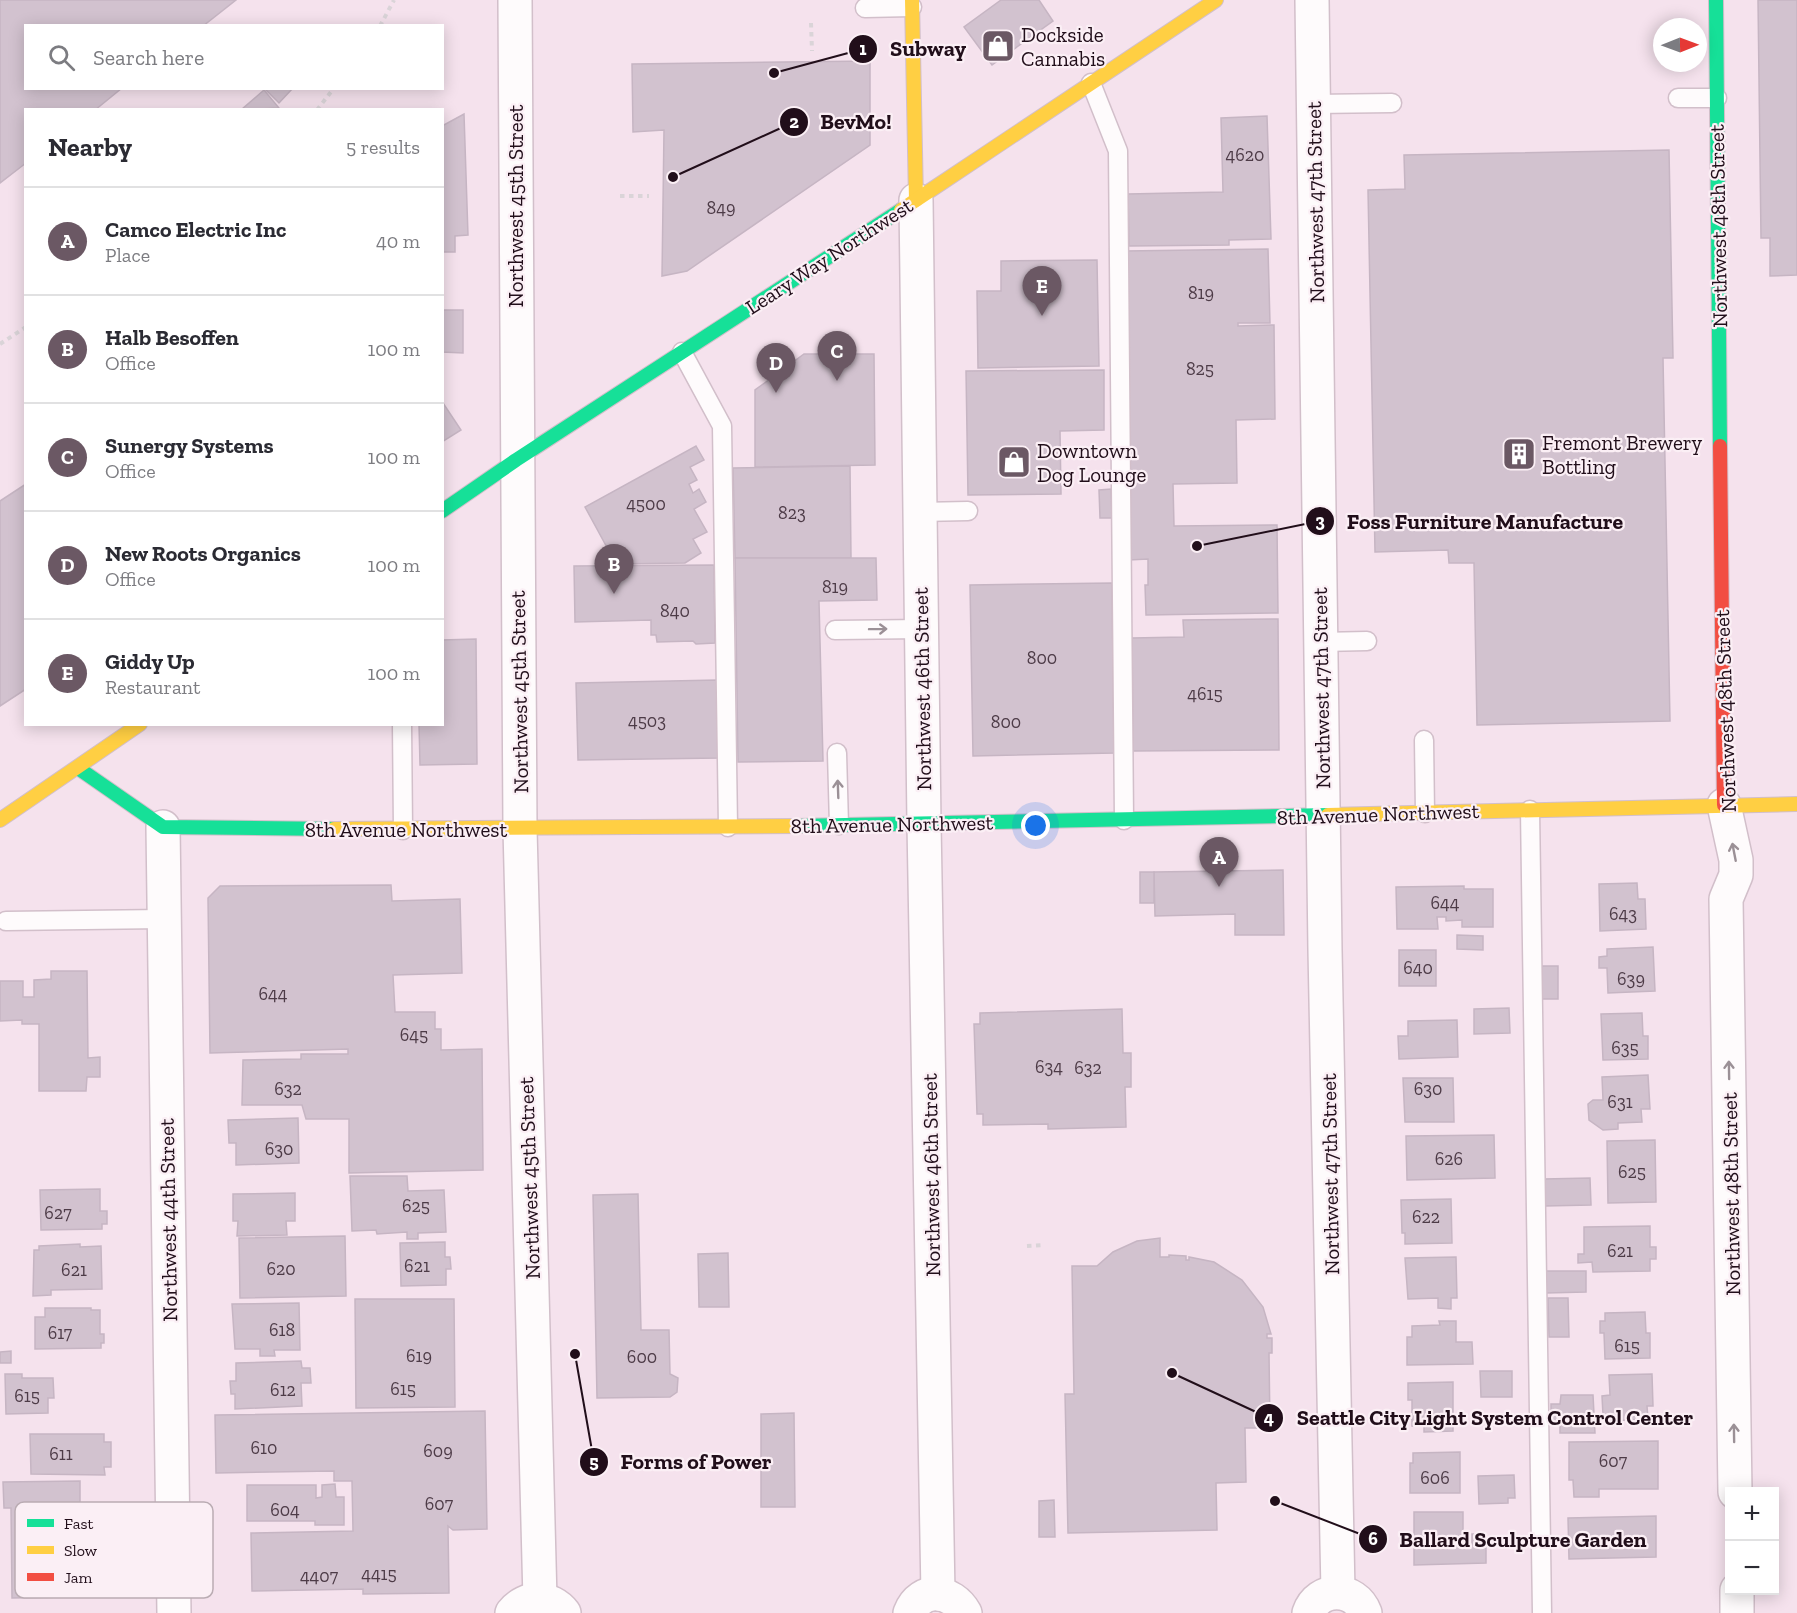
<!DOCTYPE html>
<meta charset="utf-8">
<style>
:root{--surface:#fff;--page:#f7f7f7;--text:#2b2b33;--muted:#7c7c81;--line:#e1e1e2;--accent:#6b5864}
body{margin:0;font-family:"Zilla Slab",serif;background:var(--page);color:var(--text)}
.controls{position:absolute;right:18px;bottom:18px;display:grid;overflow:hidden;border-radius:0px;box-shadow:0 3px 15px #0003}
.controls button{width:54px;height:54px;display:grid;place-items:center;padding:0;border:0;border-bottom:2px solid var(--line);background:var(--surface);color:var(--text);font:30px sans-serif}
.compass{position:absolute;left:1653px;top:18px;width:54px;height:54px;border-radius:50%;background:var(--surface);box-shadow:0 3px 15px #0003;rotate:89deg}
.you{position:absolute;left:1036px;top:826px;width:21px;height:21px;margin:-15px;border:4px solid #fff;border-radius:50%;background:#1a73e8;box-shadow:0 0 0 9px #1a73e833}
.badge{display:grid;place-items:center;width:39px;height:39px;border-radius:50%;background:var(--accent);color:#fff;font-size:20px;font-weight:700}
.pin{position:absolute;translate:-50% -50px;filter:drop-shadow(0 2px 3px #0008)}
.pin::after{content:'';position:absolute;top:32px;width:21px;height:18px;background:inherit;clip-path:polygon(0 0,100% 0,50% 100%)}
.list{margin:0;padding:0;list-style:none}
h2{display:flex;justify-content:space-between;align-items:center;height:78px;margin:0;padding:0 24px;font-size:26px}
h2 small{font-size:20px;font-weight:400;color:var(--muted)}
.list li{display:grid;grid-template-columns:39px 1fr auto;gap:18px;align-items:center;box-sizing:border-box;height:108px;padding:0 24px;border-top:2px solid var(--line)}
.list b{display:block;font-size:22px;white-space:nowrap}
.list p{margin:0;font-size:20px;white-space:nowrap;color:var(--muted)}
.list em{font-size:20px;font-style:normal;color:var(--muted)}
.icon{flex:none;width:33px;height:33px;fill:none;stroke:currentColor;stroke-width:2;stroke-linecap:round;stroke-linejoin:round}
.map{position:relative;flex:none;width:1797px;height:1613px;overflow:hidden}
.search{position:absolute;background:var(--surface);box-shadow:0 3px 15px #0003;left:24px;top:24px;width:420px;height:66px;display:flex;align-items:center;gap:15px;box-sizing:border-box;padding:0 21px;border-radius:0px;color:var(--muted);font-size:22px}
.panel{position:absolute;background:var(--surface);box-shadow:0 3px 15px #0003;left:24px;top:108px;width:420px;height:618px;border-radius:0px}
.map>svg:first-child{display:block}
</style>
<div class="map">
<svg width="1797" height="1613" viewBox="0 0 1797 1613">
<rect width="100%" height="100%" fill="#f5e2ed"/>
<g fill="#d2c2cf" stroke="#c6b5c3" stroke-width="1.5">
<polygon points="0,0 236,0 203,26 26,26 26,88 122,88 95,110 26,110 26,163 0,183"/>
<polygon points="1001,0 1039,0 1053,21 992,65 964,27"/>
<polygon points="1758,0 1797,0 1797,275 1770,276 1770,238 1761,238"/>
<polygon points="870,61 870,145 687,271 662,276 664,130 633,132 632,64"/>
<polygon points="264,88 293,88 279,103"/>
<polygon points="264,90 279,108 241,110"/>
<polygon points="464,114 468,235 455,236 455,252 442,252 442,126"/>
<polygon points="1267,116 1271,239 1229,240 1229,245 1129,246 1128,194 1223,192 1221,118"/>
<polygon points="1669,150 1673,358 1663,358 1670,721 1477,725 1474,563 1449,563 1448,550 1375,552 1368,190 1405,189 1404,155"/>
<polygon points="1268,249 1270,323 1238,323 1238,326 1274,325 1275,419 1236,420 1237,483 1173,484 1174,526 1277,525 1278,613 1146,615 1145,585 1148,585 1148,559 1129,560 1125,251"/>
<polygon points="1097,260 1099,366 978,368 977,291 1001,291 1001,261"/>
<polygon points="442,310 463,310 463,353 442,352"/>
<polygon points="804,354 874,354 875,465 755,467 755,390"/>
<polygon points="1104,370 1104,430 1060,431 1061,494 968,495 966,371"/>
<polygon points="443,403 461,430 442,442 442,404"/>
<polygon points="696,446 704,460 690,467 697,480 689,484 693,493 699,489 706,502 694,509 707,532 693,539 701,553 685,563 616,564 585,507"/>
<polygon points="850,466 851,558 735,558 733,468"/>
<polygon points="26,484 26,689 0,706 0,501"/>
<polygon points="1111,489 1112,518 1100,518 1099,490"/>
<polygon points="735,558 876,558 877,600 819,601 823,761 738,762"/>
<polygon points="714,565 715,643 696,644 693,641 657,642 656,635 651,635 651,620 575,622 574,566"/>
<polygon points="1112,583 1114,753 973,756 970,585"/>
<polygon points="1278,619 1279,750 1133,751 1132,638 1184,637 1183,620"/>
<polygon points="476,639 477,764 420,765 419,724 442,724 442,640"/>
<polygon points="717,680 719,758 578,760 576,683"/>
<polygon points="1283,870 1284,935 1235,935 1235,914 1155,916 1154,872"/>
<rect x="1140" y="872" width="14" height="31"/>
<polygon points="1637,883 1638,899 1645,899 1646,929 1600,931 1599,884"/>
<polygon points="391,885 392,901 460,899 462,973 393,975 395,1012 435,1012 435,1029 441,1029 441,1050 482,1049 483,1170 349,1173 349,1119 306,1119 302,1105 242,1105 243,1060 301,1059 301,1054 348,1054 348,1049 210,1053 208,898 220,886"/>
<polygon points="1464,886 1464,889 1493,889 1493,927 1462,927 1462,920 1446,921 1446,917 1437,917 1438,929 1397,929 1396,887"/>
<polygon points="1457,935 1483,936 1483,950 1457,949"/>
<polygon points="1653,947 1655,991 1608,993 1607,968 1599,968 1599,957 1607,956 1607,949"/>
<rect x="1399" y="950" width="37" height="36"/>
<rect x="1540" y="966" width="18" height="33"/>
<polygon points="51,971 87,971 88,1058 100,1057 100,1077 87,1077 86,1091 39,1091 39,1024 22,1024 22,1020 0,1021 0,981 23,981 23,997 34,997 34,980 51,979"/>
<polygon points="1509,1008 1510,1033 1474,1034 1474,1009"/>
<polygon points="1122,1009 1123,1053 1131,1053 1131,1087 1125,1087 1126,1127 1048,1129 1048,1124 983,1125 983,1114 977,1114 974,1024 980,1024 980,1013"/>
<polygon points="1642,1013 1643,1036 1648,1036 1648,1059 1603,1060 1601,1014"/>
<polygon points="1457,1020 1458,1057 1399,1059 1398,1036 1408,1036 1408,1021"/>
<polygon points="1648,1075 1650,1109 1641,1109 1642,1122 1618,1123 1618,1129 1603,1130 1589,1120 1588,1104 1593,1100 1603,1100 1602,1077"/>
<polygon points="1403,1078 1453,1078 1454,1122 1405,1122"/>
<polygon points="298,1118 299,1163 236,1165 236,1143 229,1143 228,1120"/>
<polygon points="1494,1135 1495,1178 1407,1180 1406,1136"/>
<polygon points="1655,1140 1656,1202 1608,1203 1607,1141"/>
<polygon points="350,1176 407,1176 408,1191 444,1190 446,1232 418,1233 418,1239 407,1239 407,1232 377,1234 376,1230 352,1231"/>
<polygon points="1590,1178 1591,1205 1545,1206 1544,1179"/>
<polygon points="100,1189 100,1211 107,1211 107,1224 102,1224 102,1229 41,1230 40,1190"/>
<polygon points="295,1193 295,1221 286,1221 287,1235 237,1236 238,1221 233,1221 233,1194"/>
<polygon points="638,1194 641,1330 669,1330 670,1374 678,1378 677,1392 670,1397 597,1398 593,1195"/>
<polygon points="1451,1199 1452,1243 1405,1244 1405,1233 1402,1233 1401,1200"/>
<polygon points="1650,1226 1650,1247 1656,1247 1656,1259 1650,1259 1650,1271 1593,1272 1592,1262 1578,1263 1578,1254 1584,1254 1584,1227"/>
<polygon points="345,1236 346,1296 240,1298 239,1238"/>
<polygon points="1160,1238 1160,1257 1169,1257 1169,1255 1186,1256 1186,1260 1189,1260 1189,1257 1214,1262 1242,1280 1263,1307 1271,1334 1267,1334 1267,1338 1272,1338 1272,1353 1269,1353 1270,1428 1245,1428 1246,1482 1216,1483 1217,1530 1068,1533 1065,1394 1074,1394 1072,1266 1097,1266 1113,1252 1137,1241"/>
<polygon points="445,1242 445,1257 450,1257 451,1269 446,1269 446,1285 401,1286 400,1243"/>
<polygon points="80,1244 80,1247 101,1246 102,1289 51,1290 51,1295 33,1296 34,1250 39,1250 39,1246"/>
<polygon points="728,1253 729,1307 699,1307 698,1254"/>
<polygon points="1456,1257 1457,1298 1451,1298 1451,1309 1438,1308 1438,1298 1408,1299 1405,1258"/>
<polygon points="1546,1271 1586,1271 1586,1292 1546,1293"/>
<polygon points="1548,1298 1568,1298 1569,1337 1549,1337"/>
<polygon points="355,1299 454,1299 455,1407 356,1408"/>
<polygon points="299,1303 300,1350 274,1350 275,1356 260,1356 260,1349 235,1349 232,1304"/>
<polygon points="45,1308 91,1308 91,1310 100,1310 100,1334 104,1334 104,1343 101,1343 101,1348 35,1349 35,1317 45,1317"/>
<polygon points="1645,1312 1646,1333 1650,1333 1650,1358 1605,1359 1604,1333 1600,1333 1600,1321 1605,1321 1605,1313"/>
<polygon points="1439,1321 1456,1321 1456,1342 1472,1342 1473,1364 1407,1365 1407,1337 1412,1337 1412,1326 1440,1325"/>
<polygon points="11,1351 11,1363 0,1363 0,1352"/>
<polygon points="301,1361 302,1368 310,1368 311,1383 301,1383 302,1406 235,1409 235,1394 231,1394 230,1381 236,1381 236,1363"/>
<polygon points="1480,1371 1512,1371 1512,1397 1481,1397"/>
<polygon points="5,1374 22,1374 22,1378 53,1378 54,1398 48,1398 48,1413 6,1414"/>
<polygon points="1652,1374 1653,1406 1647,1406 1648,1419 1608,1421 1608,1415 1603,1415 1602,1396 1610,1395 1609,1375"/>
<polygon points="1453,1382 1453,1431 1424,1432 1424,1426 1412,1426 1412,1400 1408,1400 1408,1383"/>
<polygon points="1561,1395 1593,1395 1595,1433 1560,1433 1560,1421 1551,1421 1551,1404 1560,1404"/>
<polygon points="485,1411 487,1529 453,1530 448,1526 449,1593 363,1594 363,1589 252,1591 251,1533 353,1531 352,1481 334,1481 334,1471 216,1473 215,1415"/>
<polygon points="794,1413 795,1507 761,1507 761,1414"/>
<polygon points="30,1434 104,1434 104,1442 111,1442 111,1467 104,1467 105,1475 31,1474"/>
<polygon points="1658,1441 1658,1489 1599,1489 1599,1497 1574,1497 1573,1480 1569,1480 1569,1442"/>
<polygon points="1460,1452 1460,1493 1410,1493 1410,1463 1413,1463 1413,1453"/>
<polygon points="1514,1475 1515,1498 1508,1498 1508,1503 1479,1504 1478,1476"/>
<polygon points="80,1481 80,1507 126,1506 127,1596 12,1598 11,1508 4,1508 3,1482"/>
<polygon points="335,1484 336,1497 344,1497 344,1525 315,1525 315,1521 247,1521 247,1485 316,1485 316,1498 322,1497 322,1485"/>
<polygon points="1054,1500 1055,1537 1039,1537 1039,1501"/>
<polygon points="1414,1512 1463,1512 1463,1545 1472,1545 1472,1534 1486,1534 1486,1563 1414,1565"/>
<polygon points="1656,1516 1656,1557 1569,1559 1568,1518"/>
</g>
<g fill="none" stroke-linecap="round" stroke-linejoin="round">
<g stroke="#d2bfca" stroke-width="21">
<g id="lane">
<polyline points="865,8 912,7"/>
<polyline points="1091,83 1118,151 1124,820"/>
<polyline points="1678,98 1717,98"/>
<polyline points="1314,104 1392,103"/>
<polyline points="682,352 722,426 728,827"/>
<polyline points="920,512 968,511"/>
<polyline points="835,630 922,629"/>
<polyline points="1321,642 1367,641"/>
<polyline points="402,724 403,830"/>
<polyline points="1424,740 1425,813"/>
<polyline points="837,753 839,825"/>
<polyline points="1530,810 1542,1613"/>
<polyline points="6,921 163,919"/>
</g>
</g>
<g stroke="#d2bfca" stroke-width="36">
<g id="street">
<polyline points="515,0 520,829 540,1600"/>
<polyline points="1312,0 1325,950 1338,1592"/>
<polyline points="916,200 924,824 938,1594"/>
<polyline points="1724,805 1736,860 1736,875 1726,899 1735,1492"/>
<polyline points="163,827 174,1613"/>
<polyline points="1737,1590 1737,1613"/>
<path d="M512,1613c14,-18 39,-17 52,0"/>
<path d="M910,1613c11,-28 42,-23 55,0"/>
<path d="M1309,1613c9,-27 46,-27 56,0"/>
</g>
</g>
<g stroke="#d2bfca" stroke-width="16">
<g id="fast">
<polyline points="1716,0 1720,446"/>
<polyline points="442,511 516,460 901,210"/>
<polyline points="78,768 163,827 334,829"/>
<polyline points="796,826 1328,815"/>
</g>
</g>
<g stroke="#d2bfca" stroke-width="16">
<g id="slow">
<polyline points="912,0 916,200"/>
<polyline points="901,210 1216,0"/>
<polyline points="1328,815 1797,804"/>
<polyline points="0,820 140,724"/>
<polyline points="334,829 796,826"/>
</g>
</g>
<g stroke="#d2bfca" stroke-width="16">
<polyline id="jam" points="1720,446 1724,805"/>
</g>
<g stroke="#dad4d8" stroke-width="4" stroke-dasharray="4.5 4.5" stroke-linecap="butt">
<polyline points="811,23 812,51"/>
<polyline points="380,26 394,0"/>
<polyline points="317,110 334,88"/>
<polyline points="620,196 649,196"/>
<polyline points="0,344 26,327"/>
<polyline points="1027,1246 1043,1245"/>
</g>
<use href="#lane" stroke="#fefbfc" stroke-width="18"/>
<use href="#street" stroke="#fefbfc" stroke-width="33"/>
<use href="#fast" stroke="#16e098" stroke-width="14"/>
<use href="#slow" stroke="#ffcf43" stroke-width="14"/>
<use href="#jam" stroke="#f24e42" stroke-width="14"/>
</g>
<defs><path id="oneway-shaft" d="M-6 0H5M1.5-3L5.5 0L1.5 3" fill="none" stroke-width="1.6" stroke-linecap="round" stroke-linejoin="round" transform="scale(1.5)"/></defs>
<g stroke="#9b9096">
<use href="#oneway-shaft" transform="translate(878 629) rotate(-1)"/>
<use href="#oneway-shaft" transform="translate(838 789) rotate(-92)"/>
<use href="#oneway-shaft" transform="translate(1734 852) rotate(-101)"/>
<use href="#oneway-shaft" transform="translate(1729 1070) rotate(-91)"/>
<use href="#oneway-shaft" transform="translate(1734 1433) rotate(-91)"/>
</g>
<defs>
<g id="shop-square" transform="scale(1.725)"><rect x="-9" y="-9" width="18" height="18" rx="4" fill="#6b5864" stroke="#fbeff5"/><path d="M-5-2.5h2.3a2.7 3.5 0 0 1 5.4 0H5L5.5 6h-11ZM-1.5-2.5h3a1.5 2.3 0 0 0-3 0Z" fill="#fff"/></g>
<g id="building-square" transform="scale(1.725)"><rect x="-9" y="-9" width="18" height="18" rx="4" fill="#6b5864" stroke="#fbeff5"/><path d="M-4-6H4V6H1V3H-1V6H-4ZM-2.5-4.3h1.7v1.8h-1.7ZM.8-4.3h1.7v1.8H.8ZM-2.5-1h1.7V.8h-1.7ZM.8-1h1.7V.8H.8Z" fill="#fff"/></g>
</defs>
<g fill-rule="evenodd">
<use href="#shop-square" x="998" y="46"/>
<use href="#building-square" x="1519" y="454"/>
<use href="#shop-square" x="1014" y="462"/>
</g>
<g text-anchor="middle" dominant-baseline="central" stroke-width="4.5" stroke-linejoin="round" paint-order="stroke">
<g font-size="18" fill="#4d3b47">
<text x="1245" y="155">4620</text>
<text x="721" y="208">849</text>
<text x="1201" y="293">819</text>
<text x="1200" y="369">825</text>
<text x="646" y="504">4500</text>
<text x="792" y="513">823</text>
<text x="835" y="587">819</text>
<text x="675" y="611">840</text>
<text x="1042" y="658">800</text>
<text x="1205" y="694">4615</text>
<text x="647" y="721">4503</text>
<text x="1006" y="722">800</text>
<text x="1445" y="903">644</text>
<text x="1623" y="914">643</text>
<text x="1418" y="968">640</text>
<text x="1631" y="979">639</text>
<text x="273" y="994">644</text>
<text x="414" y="1035">645</text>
<text x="1625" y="1048">635</text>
<text x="1049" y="1067">634</text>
<text x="1088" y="1068">632</text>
<text x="288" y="1089">632</text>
<text x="1428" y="1089">630</text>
<text x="1620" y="1102">631</text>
<text x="279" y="1149">630</text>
<text x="1449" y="1159">626</text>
<text x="1632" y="1172">625</text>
<text x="416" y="1206">625</text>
<text x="58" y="1213">627</text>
<text x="1426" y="1217">622</text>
<text x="1620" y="1251">621</text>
<text x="417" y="1266">621</text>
<text x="281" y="1269">620</text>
<text x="74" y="1270">621</text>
<text x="282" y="1330">618</text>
<text x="60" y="1333">617</text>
<text x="1627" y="1346">615</text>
<text x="419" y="1356">619</text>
<text x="642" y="1357">600</text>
<text x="403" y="1389">615</text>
<text x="283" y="1390">612</text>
<text x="27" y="1396">615</text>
<text x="264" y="1448">610</text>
<text x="438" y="1451">609</text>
<text x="61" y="1454">611</text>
<text x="1613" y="1461">607</text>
<text x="1435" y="1478">606</text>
<text x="439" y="1504">607</text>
<text x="285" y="1510">604</text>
<text x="379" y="1574">4415</text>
<text x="319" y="1576">4407</text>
</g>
<g font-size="21" fill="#210e1a" stroke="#fbeff5" text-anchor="start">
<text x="1021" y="34">Dockside<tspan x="1021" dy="24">Cannabis</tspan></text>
<text x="1542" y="442">Fremont Brewery<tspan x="1542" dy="24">Bottling</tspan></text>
<text x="1037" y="450">Downtown<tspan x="1037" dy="24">Dog Lounge</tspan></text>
</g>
<g font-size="21" fill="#210e1a" stroke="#fbeff5">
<text transform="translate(1315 202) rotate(-91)">Northwest 47th Street</text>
<text transform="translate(515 206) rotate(-90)">Northwest 45th Street</text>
<text transform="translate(1718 226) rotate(-91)">Northwest 48th Street</text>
<text transform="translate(829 256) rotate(-33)">Leary Way Northwest</text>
<text transform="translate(1321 688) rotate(-91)">Northwest 47th Street</text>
<text transform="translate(922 689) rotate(-91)">Northwest 46th Street</text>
<text transform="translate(519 692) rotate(-91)">Northwest 45th Street</text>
<text transform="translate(1725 711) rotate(-92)">Northwest 48th Street</text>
<text transform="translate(1378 814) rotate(-2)">8th Avenue Northwest</text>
<text transform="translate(892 824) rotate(-1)">8th Avenue Northwest</text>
<text x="406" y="829">8th Avenue Northwest</text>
<text transform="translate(1330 1174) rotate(-91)">Northwest 47th Street</text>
<text transform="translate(931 1175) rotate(-91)">Northwest 46th Street</text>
<text transform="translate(529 1178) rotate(-92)">Northwest 45th Street</text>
<text transform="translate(1731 1194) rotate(-91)">Northwest 48th Street</text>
<text transform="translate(168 1220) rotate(-91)">Northwest 44th Street</text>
</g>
</g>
<rect x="15" y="1502" width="198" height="96" rx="9" fill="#fbeff5" stroke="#baacb3" stroke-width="1.5"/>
<rect x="27" y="1519" width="27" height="8" fill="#16e098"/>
<rect x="27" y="1546" width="27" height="8" fill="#ffcf43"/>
<rect x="27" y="1573" width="27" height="8" fill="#f24e42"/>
<g font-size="16" fill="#210e1a">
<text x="64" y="1529">Fast</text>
<text x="64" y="1556">Slow</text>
<text x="64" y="1583">Jam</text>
</g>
<path fill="none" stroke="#210e1a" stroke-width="2" d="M774 73L863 49M673 177L794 122M1197 546L1320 521M1172 1373L1269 1418M575 1354L594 1462M1275 1501L1373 1539"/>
<g fill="#210e1a" stroke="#fbeff5" stroke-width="2">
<circle cx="774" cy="73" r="6"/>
<circle cx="673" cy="177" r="6"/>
<circle cx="1197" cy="546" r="6"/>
<circle cx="1172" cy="1373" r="6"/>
<circle cx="575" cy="1354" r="6"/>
<circle cx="1275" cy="1501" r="6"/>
<circle cx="863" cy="49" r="15"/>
<circle cx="794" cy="122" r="15"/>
<circle cx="1320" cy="521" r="15"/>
<circle cx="1269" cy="1418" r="15"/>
<circle cx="594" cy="1462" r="15"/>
<circle cx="1373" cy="1539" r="15"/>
</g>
<g font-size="18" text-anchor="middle" font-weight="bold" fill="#fff">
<text x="863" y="55">1</text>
<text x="794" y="128">2</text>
<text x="1320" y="527">3</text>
<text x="1269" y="1424">4</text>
<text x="594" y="1468">5</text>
<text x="1373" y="1545">6</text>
</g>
<g font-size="22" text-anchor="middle" font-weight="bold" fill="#210e1a" stroke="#fbeff5" stroke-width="4.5" stroke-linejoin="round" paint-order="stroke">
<text x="928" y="56">Subway</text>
<text x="856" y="129">BevMo!</text>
<text x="1485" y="529">Foss Furniture Manufacture</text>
<text x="1495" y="1425">Seattle City Light System Control Center</text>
<text x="696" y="1469">Forms of Power</text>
<text x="1523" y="1547">Ballard Sculpture Garden</text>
</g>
</svg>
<div class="controls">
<button>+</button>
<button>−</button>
</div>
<svg class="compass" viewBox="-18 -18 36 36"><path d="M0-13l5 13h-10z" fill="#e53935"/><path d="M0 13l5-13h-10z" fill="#7c7c81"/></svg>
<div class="you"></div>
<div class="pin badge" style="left:1219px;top:887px">A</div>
<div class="pin badge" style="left:614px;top:594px">B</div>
<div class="pin badge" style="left:837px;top:381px">C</div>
<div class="pin badge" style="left:776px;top:393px">D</div>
<div class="pin badge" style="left:1042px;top:316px">E</div>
<div class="search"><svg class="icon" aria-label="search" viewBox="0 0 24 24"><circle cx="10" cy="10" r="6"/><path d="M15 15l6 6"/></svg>Search here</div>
<section class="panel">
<h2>Nearby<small>5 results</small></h2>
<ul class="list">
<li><span class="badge">A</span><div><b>Camco Electric Inc</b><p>Place</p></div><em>40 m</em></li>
<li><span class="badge">B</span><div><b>Halb Besoffen</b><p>Office</p></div><em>100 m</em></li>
<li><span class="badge">C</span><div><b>Sunergy Systems</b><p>Office</p></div><em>100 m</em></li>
<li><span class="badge">D</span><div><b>New Roots Organics</b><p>Office</p></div><em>100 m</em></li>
<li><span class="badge">E</span><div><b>Giddy Up</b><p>Restaurant</p></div><em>100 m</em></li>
</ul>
</section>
</div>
